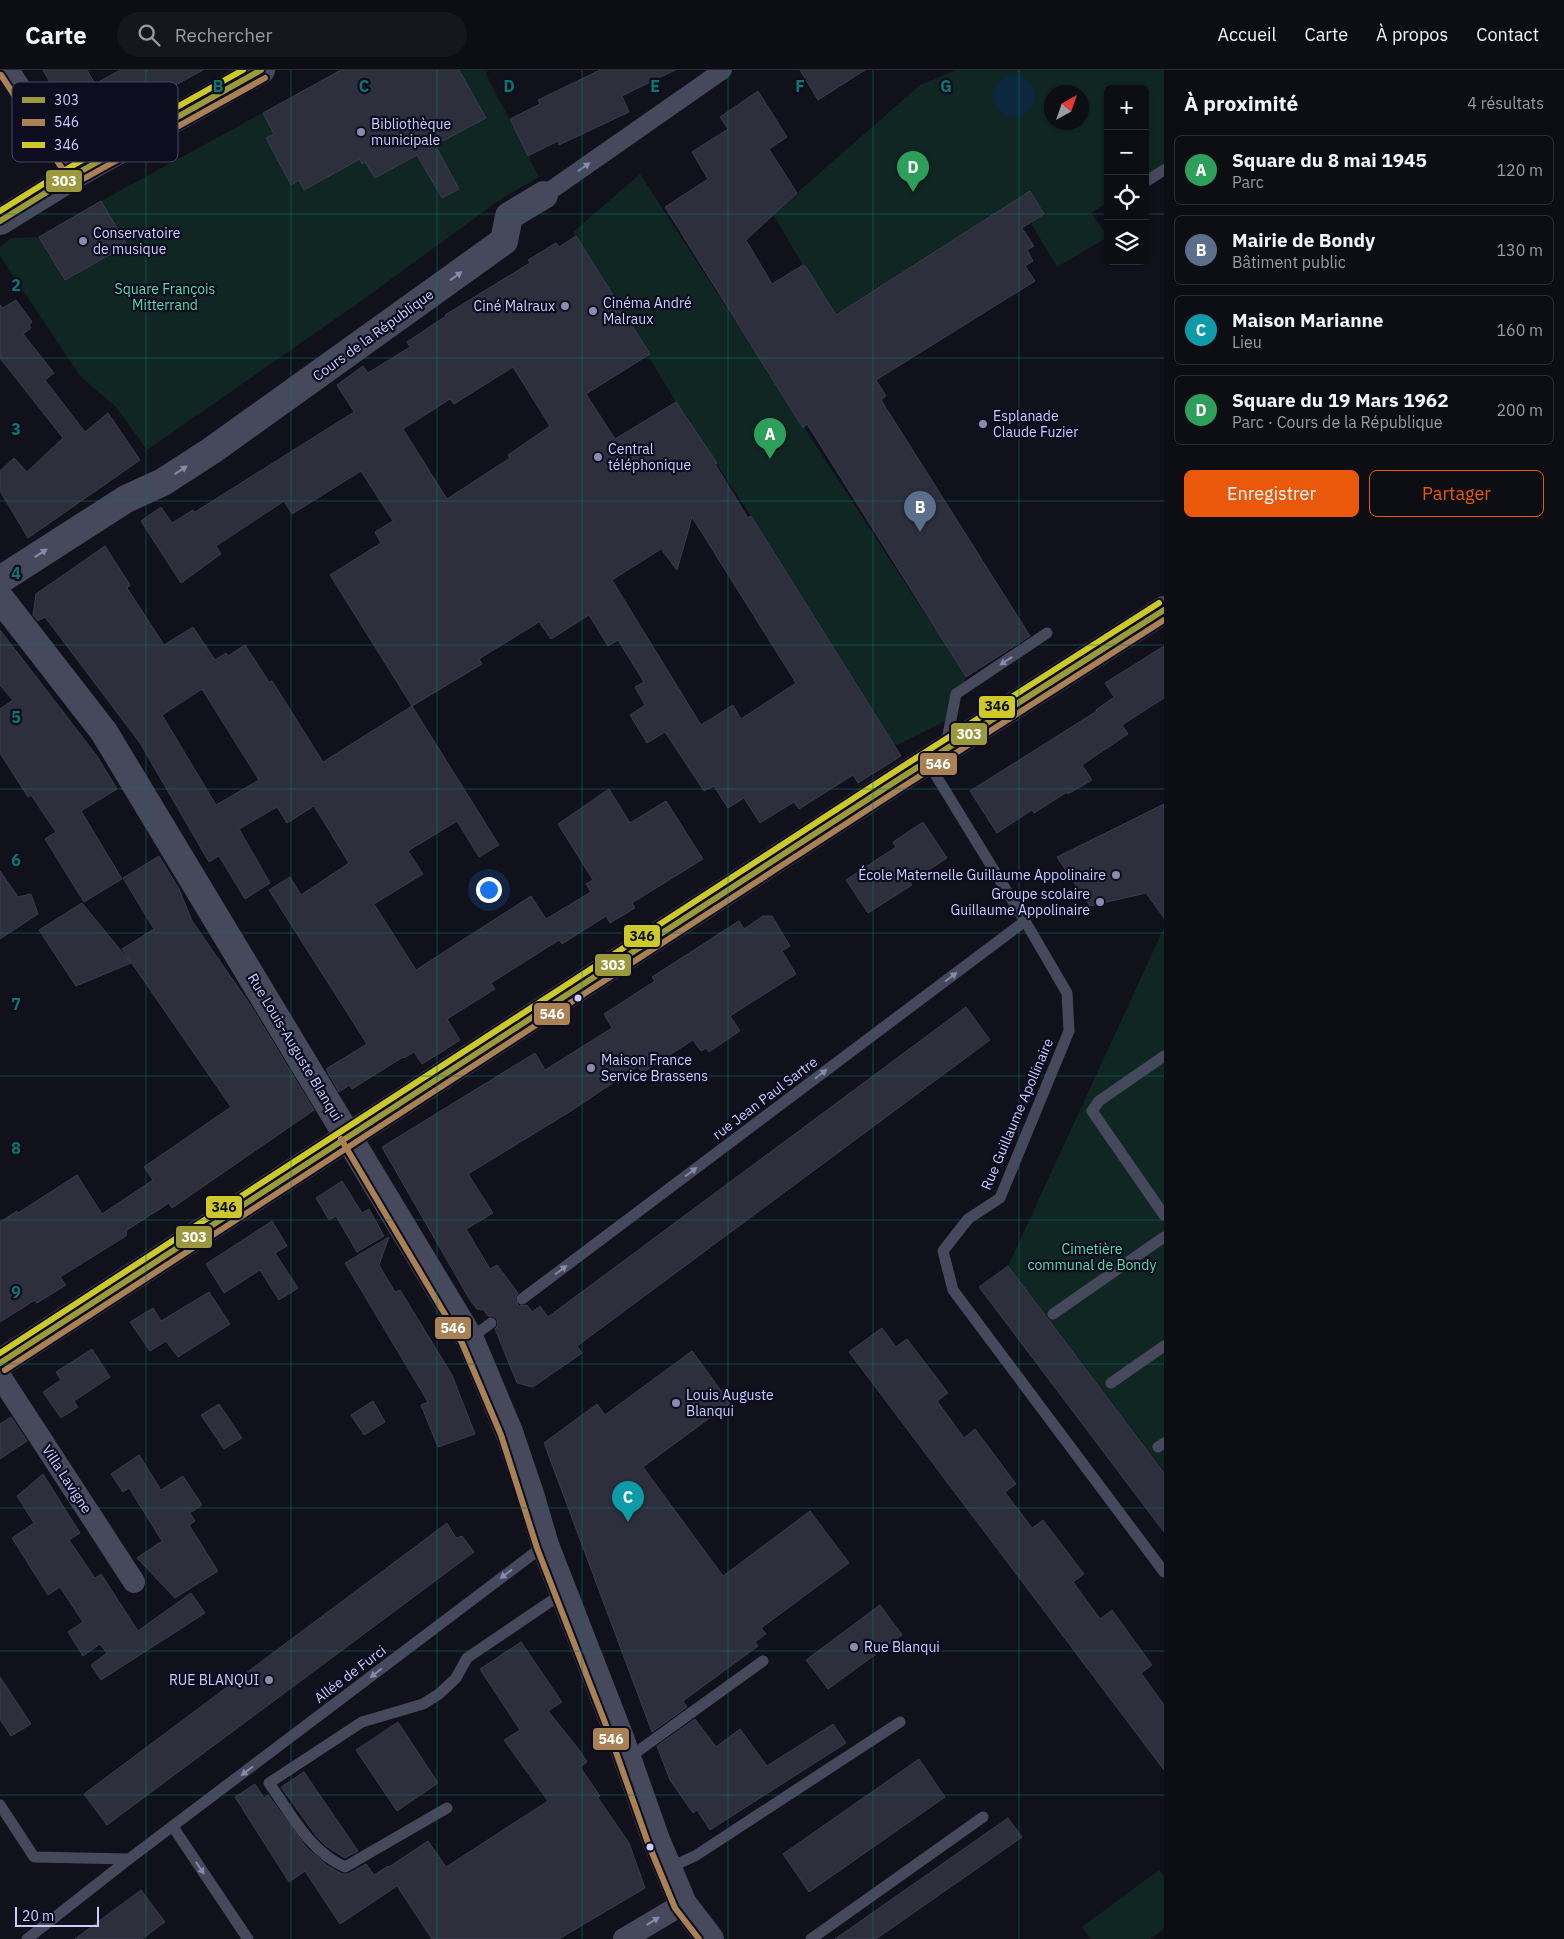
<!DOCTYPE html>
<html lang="fr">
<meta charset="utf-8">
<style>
:root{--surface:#0d0d14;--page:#16161d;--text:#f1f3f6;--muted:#9a9ca0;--line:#2d2d34;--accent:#ea580c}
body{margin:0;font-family:"IBM Plex Sans",sans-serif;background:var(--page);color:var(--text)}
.controls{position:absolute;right:15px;top:15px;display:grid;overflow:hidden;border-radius:8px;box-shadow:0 1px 4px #0004}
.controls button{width:45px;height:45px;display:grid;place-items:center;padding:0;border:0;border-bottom:1px solid var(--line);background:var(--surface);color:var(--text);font:25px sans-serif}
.compass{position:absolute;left:1044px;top:15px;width:45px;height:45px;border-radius:50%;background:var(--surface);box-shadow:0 1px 4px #0004;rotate:40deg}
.scale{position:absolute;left:15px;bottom:12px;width:84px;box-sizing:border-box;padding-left:5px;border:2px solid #cbcdfe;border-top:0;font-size:14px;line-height:18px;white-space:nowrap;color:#cbcdfe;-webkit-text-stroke:4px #0d0d1f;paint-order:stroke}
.you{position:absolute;left:488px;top:819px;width:18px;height:18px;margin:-12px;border:4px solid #fff;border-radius:50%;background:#1a73e8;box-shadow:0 0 0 8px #1a73e833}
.badge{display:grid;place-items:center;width:32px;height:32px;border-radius:50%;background:var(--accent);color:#fff;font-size:16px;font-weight:700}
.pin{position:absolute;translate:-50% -41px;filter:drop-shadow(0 1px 2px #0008)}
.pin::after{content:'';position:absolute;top:26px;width:18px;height:15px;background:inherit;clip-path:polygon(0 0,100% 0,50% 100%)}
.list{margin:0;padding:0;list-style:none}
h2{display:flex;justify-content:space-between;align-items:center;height:65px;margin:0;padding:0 20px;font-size:21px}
h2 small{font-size:16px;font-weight:400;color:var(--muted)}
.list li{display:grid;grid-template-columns:32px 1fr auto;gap:15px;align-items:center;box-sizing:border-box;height:70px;margin:0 10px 10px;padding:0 10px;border:1px solid var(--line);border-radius:8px}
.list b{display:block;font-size:19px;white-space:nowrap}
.list p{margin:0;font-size:16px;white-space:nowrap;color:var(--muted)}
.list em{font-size:16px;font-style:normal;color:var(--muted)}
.actions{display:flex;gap:10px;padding:15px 20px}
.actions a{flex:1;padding:11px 0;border:1px solid var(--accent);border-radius:8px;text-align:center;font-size:18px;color:var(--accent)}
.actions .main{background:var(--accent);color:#fff}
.icon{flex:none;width:28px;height:28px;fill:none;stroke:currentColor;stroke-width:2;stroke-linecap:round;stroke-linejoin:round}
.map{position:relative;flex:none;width:1164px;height:1869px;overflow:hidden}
header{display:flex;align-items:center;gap:30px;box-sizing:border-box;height:70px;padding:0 25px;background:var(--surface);border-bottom:1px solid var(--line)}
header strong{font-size:24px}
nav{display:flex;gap:28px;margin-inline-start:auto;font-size:18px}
.search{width:350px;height:45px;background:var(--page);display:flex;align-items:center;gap:12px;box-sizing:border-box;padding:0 18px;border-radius:28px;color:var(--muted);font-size:19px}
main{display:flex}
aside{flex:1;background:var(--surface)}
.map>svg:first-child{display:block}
</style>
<header>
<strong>Carte</strong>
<div class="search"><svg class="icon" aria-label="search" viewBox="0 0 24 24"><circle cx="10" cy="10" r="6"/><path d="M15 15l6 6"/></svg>Rechercher</div>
<nav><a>Accueil</a><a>Carte</a><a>À propos</a><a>Contact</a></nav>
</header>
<main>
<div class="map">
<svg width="1164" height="1869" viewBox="0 0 1164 1869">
<rect width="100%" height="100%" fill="#11111b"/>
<g fill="#102623" fill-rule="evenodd">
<polygon points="341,0 488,0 486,4 539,107 501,129 357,234 147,380 116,337 80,306 0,186 0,177 11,168 40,167 101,131"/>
<path d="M956,0h208v97l-19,11v-89h-37v113l-17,11 17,24 -51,30 -26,-44 13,-9 -14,-23 -194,124 -33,-50 -30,-51 147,-129zM1052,22h30v30h-30z"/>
<polygon points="640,104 966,607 951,648 895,676 751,446 676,332 573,162"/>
<polygon points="1164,858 1164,1402 1008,1196"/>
<polygon points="1159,1800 1164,1807 1164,1859 1150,1869 1091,1869 1082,1857"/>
</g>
<circle fill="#0c283f" cx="1014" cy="26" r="21"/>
<g fill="#2e2f3d" stroke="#3c3b4f" fill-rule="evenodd">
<polygon points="43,0 87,0 95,14 120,0 203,0 99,57 95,49 83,54 69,30 62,34"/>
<polygon points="341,0 459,0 486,48 435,75 459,119 442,128 417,85 375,108 365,92 362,94 360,89 304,120 299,110 291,115 266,68 274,64 263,43"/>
<polygon points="600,0 675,0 622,26 629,42 559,75 558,71 528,86 510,49 540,34 538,30"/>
<polygon points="800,0 865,0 818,30"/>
<polygon points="758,21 787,67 769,79 797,123 746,170 772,214 803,195 806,197 836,245 1030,121 1044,144 1022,158 1034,176 1027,180 1033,191 1025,196 1035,211 876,310 886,326 881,330 1030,566 966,607 807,354 803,358 665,137 708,109 692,82 728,59 720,47"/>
<polygon points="101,131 127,175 65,210 39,167"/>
<path d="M576,166l74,118 -64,40 29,45 61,-37 41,61 -2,1 33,54 3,-2 150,240 -43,27 -5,-8 -54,34 -5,-7 -34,21 -16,-25 -16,10 -14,-22 -10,5 -39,-59 -18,11 -17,-28 15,-10 -10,-18 9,-5 -26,-42 -10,6 -19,-31 -38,24 -12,-17 -60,37 3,5 -70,42 -82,-131 51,-32 -6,-11 18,-11 -32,-50 -69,43 -8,-13 -68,45 5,8 -40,29 -40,-62 20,-14 11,16 21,-13 2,2 159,-100 -17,-27 26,-19 5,7 42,-26 -3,-5 39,-26 -1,-1 85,-52 -2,-3 28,-17 3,4zM513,297l37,59 -42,29 2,3 -63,41 -44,-70 47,-30 4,5zM692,447l104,166 -55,36 -8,-14 -32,20 -89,-145 49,-31 16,21z"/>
<polygon points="16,230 32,252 29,255 31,258 23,264 54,303 45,310 85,362 108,343 140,390 28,468 0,421 0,401 14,388 27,402 63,368 0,288 0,235 3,238"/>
<path d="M105,476l25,39 -3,3 37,57 29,-18 22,33 11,-7 2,3 17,-11 24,37 3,-1 51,81 89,-56 87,139 -20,12 -22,-36 -49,30 15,23 -49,30 42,66 115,-74 15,23 45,-27 -5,-8 7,-4 -35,-56 51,-35 21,34 36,-22 37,58 -71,44 3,5 -25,15 -4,-7 -44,28 -3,-4 -68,43 4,6 -48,30 13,21 -17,11 -21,13 -8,-12 -10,6 -1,-1 -51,32 -3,-4 -10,7 -13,-23 41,-25 -98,-154 21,-13 11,18 48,-32 -35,-57 -27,17 -10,-16 -38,22 31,54 -25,16 -26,-43 -10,6 -69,-119 -95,-126 -7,4 -5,-6 3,-21zM202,619l57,91 -43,25 -54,-90z"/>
<polygon points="0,560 97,686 117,719 81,741 122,809 84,832 45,769 56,762 31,725 28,727 0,683 0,639 13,630 0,615"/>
<polygon points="1164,576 1164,628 1122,655 1128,664 1082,695 1092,710 1068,724 1067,722 1034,743 1032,740 997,763 970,721 1097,641 1096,640 1114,627 1105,613"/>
<polygon points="1164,734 1164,848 1146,823 1090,836 1057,787"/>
<polygon points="923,752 947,788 910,812 912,815 868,843 846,810 896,777 893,772"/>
<polygon points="159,786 179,819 192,851 251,936 314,1040 172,1138 169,1133 127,1160 126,1166 60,1207 66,1215 37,1233 35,1230 0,1252 0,1152 17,1141 18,1143 77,1105 102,1144 153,1110 144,1097 231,1037 122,879 154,859 123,808"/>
<polygon points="0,801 18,827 31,824 38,844 0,869"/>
<polygon points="82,833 131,893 76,916 39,860"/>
<polygon points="763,846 772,846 790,876 782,881 796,904 730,946 740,961 709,982 706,978 701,981 693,970 642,1003 638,996 571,1041 468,1104 493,1143 466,1159 490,1199 497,1195 518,1223 515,1229 519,1236 527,1235 532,1242 540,1236 548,1247 966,937 990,970 577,1276 582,1283 533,1317 517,1313 495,1259 498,1255 497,1249 493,1246 488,1246 484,1240 477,1239 470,1230 382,1077 535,983 545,1000 612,958 604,944 655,911 652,907 739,851 744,859"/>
<polygon points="342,1111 362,1143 369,1139 384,1166 357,1182 336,1146 329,1150 316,1128"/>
<polygon points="272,1151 287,1176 275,1183 298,1218 279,1230 260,1200 224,1223 206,1194"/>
<polygon points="389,1167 379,1195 395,1222 400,1220 452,1305 475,1364 438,1377 421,1335 428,1332 345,1193"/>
<polygon points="1008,1196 1164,1403 1164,1462 979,1217"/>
<polygon points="209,1222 230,1254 178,1287 166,1271 150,1281 130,1252 153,1238 161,1251"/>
<polygon points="882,1258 896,1277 907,1269 948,1323 937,1331 964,1368 975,1359 1016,1414 1005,1422 1032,1458 1043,1450 1084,1504 1073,1512 1100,1549 1112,1540 1152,1595 1141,1603 1164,1635 1164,1700 849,1282"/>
<polygon points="92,1279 110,1307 74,1331 78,1337 61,1348 43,1322 61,1310 56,1302"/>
<polygon points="692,1281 730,1333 643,1397 723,1506 810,1441 849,1493 761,1558 766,1564 755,1572 758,1576 683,1631 687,1637 652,1662 544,1373 597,1334 605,1345"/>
<polygon points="373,1331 385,1352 364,1365 351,1345"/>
<polygon points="219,1334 242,1368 224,1379 201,1345"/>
<polygon points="11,1347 27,1371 0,1389 0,1354"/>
<polygon points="139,1385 161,1420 183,1406 202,1435 190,1443 195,1451 189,1455 218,1501 175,1528 137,1488 162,1471 129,1418 123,1422 111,1404"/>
<polygon points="43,1404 80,1463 69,1470 95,1508 101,1504 138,1561 191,1523 205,1543 101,1610 91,1595 107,1583 100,1574 83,1586 68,1562 83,1552 60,1517 48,1525 12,1468 34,1453 17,1426"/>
<polygon points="447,1453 456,1468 462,1466 474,1482 107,1755 84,1724"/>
<polygon points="880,1535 902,1565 828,1619 806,1590"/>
<polygon points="521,1572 562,1632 548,1641 580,1681 587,1692 580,1697 600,1726 598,1728 629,1773 645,1818 559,1869 432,1869 397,1816 340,1854 305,1801 289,1812 235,1727 255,1714 264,1728 268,1725 306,1777 328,1796 342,1804 348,1804 366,1794 374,1805 388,1796 389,1797 428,1771 446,1797 548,1731 504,1670 520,1660 480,1599"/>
<polygon points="0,1607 31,1654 11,1666 0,1649"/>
<polygon points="695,1649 716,1677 740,1659 767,1696 833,1654 846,1673 710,1760 697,1740 693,1743 670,1710 657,1676"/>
<polygon points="398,1652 438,1713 397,1741 356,1680"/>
<polygon points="919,1689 945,1727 809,1822 783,1784"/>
<polygon points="304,1702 358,1781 345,1788 326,1776 317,1767 281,1717"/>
<polygon points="1008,1748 1022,1767 975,1800 876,1869 835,1869"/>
<polygon points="141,1820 165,1852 142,1869 75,1869"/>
</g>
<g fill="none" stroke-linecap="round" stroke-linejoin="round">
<g stroke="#46485c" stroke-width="11">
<polyline points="1145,112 1164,100"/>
<polyline points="946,675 956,624 1047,563"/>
<polyline points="927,691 1025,851 1067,923 1069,961 1000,1128 968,1149 943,1181 953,1220 1164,1502"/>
<polyline points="1164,986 1099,1031 1092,1041 1164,1145"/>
<polyline points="522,1229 1025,851"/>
<polyline points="1053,1244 1164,1167"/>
<polyline points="470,1269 491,1253"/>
<polyline points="1111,1313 1164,1276"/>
<polyline points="1158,1377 1164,1373"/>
<polyline points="627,1689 763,1591"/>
<polyline points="0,1735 34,1787 129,1789"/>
<path d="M447,1738l-102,59c-35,-15 -54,-53 -76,-84l93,-61 61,-18 16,-10 17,-16 11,-20 96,-65"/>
<polyline points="173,1757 248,1869"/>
<polyline points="668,1798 695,1786 900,1652"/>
<polyline points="27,1869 129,1789 545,1475"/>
<polyline points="811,1869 983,1747"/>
</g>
<polyline stroke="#46485c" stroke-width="18" points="544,125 723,0"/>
<g stroke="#46485c" stroke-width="22">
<polyline points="8,0 64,84 76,104"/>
<polyline points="0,1306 134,1512"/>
<polyline points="624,1869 683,1834"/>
</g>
<g stroke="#46485c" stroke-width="28">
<polyline points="0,151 76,104 261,0"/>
<polyline points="0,510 126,429 163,412 211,381 504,171 509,146 544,125"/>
<polyline points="0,528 104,662 470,1269 509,1362 530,1424 545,1475 619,1665 656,1770 683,1834 710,1869"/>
<polyline points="0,1293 896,711 1164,540"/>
</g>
<g stroke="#0d0d1f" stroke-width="10">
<g id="bus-1">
<polyline points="0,151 76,104 261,0"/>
<polyline points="0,1293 896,711 1164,540"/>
</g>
</g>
<g stroke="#0d0d1f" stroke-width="10">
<g id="bus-2">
<polyline points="1,5 69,109 76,113 265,8"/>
<polyline points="341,1069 462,1273 501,1365 537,1478 611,1668 648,1773 675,1838 699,1869"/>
<polyline points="5,1300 901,718 1164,550"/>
</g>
</g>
<g stroke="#0d0d1f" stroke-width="10">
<g id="bus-3">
<polyline points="0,141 72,96 243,0"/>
<polyline points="0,1283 891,704 1159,533"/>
</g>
</g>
<use href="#bus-1" stroke="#9b993b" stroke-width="6"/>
<use href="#bus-2" stroke="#a98155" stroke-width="6"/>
<use href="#bus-3" stroke="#cec92b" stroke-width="6"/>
</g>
<defs><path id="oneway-solid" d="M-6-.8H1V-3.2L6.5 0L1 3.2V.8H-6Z" transform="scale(1.25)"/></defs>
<g fill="#888aad">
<use href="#oneway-solid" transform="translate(584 97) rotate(-35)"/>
<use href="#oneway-solid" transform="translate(456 206) rotate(-36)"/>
<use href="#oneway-solid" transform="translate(181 400) rotate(-33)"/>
<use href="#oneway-solid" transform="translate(41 483) rotate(-33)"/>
<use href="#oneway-solid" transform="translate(1006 591) rotate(146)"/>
<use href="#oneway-solid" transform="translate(951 907) rotate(-37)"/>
<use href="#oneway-solid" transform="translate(821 1004) rotate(-37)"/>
<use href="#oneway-solid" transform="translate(691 1102) rotate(-37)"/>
<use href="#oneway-solid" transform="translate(561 1200) rotate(-37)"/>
<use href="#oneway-solid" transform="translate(506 1504) rotate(143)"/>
<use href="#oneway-solid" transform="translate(376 1603) rotate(143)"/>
<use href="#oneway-solid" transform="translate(247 1701) rotate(143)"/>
<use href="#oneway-solid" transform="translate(200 1798) rotate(56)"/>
<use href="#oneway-solid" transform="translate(653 1851) rotate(-31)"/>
</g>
<path fill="none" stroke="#0f766e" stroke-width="1" stroke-opacity="0.55" d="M146,0v1869M291,0v1869M437,0v1869M582,0v1869M728,0v1869M873,0v1869M1019,0v1869M0,144h1108M1145,144h19M0,288h1164M0,431h1164M0,575h1164M0,719h1164M0,863h1164M0,1006h1164M0,1150h1164M0,1294h1164M0,1438h1164M0,1581h1164M0,1725h1164"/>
<g fill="#8a8baf" stroke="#0d0d1f" stroke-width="2">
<circle cx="361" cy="62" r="5"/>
<circle cx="83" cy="171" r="5"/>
<circle cx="565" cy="236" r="5"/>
<circle cx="593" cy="241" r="5"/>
<circle cx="983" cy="354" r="5"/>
<circle cx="598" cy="387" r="5"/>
<circle cx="1116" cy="805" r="5"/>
<circle cx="1100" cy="832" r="5"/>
<circle cx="591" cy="998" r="5"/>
<circle cx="676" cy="1333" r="5"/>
<circle cx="854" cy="1577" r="5"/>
<circle cx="269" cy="1610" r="5"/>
</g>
<g fill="#cbcdfe" stroke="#0d0d1f" stroke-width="2">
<circle cx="578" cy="928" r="4.5"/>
<circle cx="650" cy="1777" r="4.5"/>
</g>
<g text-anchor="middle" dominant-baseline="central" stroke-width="4.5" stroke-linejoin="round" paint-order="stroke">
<g font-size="14" fill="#cbcdfe" stroke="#0d0d1f" text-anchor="start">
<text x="371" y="54">Bibliothèque<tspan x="371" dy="16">municipale</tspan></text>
<text x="93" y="163">Conservatoire<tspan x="93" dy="16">de musique</tspan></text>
<text x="603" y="233">Cinéma André<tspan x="603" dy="16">Malraux</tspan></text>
<text x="555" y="236" text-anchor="end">Ciné Malraux</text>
<text x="993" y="346">Esplanade<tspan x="993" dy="16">Claude Fuzier</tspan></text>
<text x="608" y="379">Central<tspan x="608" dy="16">téléphonique</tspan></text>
<text x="1106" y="805" text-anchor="end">École Maternelle Guillaume Appolinaire</text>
<text x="1090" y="824" text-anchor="end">Groupe scolaire<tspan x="1090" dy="16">Guillaume Appolinaire</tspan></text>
<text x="601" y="990">Maison France<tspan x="601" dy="16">Service Brassens</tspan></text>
<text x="686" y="1325">Louis Auguste<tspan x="686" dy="16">Blanqui</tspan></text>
<text x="864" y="1577">Rue Blanqui</text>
<text x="259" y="1610" text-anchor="end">RUE BLANQUI</text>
</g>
<g font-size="14" fill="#59dda9" stroke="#0d0d1f">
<text x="165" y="219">Square François<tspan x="165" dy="16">Mitterrand</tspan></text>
<text x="1092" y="1179">Cimetière<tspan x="1092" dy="16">communal de Bondy</tspan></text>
</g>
<g font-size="14" fill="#cbcdfe" stroke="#0d0d1f">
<text transform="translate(373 265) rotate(-36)">Cours de la République</text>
<text transform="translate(295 977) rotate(59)">Rue Louis-Auguste Blanqui</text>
<text transform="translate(765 1028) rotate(-37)">rue Jean Paul Sartre</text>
<text transform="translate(1017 1044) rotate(-67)">Rue Guillaume Apollinaire</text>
<text transform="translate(67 1409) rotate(57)">Villa Lavigne</text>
<text transform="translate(350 1604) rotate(-37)">Allée de Furci</text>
</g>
</g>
<rect x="12" y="12" width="166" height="80" rx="8" fill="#0d0d1f" stroke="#464762" stroke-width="1"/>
<rect x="22" y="27" width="23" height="6" fill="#9b993b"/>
<rect x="22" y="49" width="23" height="7" fill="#a98155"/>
<rect x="22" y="72" width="23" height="6" fill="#cec92b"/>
<g font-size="14" fill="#cbcdfe">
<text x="54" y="35">303</text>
<text x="54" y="57">546</text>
<text x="54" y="80">346</text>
</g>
<g font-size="16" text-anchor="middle" font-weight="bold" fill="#0f766e" stroke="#0d0d1f" stroke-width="4.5" stroke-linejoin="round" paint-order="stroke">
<text x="218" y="22">B</text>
<text x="364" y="22">C</text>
<text x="509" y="22">D</text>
<text x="655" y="22">E</text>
<text x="800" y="22">F</text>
<text x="946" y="22">G</text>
<text x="16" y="221">2</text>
<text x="16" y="365">3</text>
<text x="16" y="509">4</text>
<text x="16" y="653">5</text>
<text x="16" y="796">6</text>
<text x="16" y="940">7</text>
<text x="16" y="1084">8</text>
<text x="16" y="1228">9</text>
</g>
<g stroke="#0d0d1f" stroke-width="2">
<rect x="45" y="99" width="38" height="24" rx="5" fill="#9b993b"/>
<rect x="978" y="625" width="38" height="24" rx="5" fill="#cec92b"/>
<rect x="950" y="652" width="38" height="24" rx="5" fill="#9b993b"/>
<rect x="919" y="682" width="39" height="24" rx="5" fill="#a98155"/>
<rect x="623" y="854" width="38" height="24" rx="5" fill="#cec92b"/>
<rect x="594" y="883" width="38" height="24" rx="5" fill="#9b993b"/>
<rect x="533" y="932" width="38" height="24" rx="5" fill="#a98155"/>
<rect x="205" y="1125" width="38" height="24" rx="5" fill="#cec92b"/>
<rect x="175" y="1155" width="38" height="24" rx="5" fill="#9b993b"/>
<rect x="434" y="1246" width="38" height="24" rx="5" fill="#a98155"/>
<rect x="592" y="1657" width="38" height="24" rx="5" fill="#a98155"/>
</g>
<g font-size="14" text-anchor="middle" font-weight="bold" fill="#fff">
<text x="64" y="116">303</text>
<text x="969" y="669">303</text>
<text x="938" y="699">546</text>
<text x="613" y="900">303</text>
<text x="552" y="949">546</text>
<text x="194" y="1172">303</text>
<text x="453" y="1263">546</text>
<text x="611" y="1674">546</text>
</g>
<g font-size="14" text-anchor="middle" font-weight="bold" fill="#111">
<text x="997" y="641">346</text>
<text x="642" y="871">346</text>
<text x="224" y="1142">346</text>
</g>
</svg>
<div class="controls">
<button>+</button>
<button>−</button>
<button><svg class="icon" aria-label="locate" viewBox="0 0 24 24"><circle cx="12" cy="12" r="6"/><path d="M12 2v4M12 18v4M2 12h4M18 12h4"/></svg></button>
<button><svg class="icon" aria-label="layers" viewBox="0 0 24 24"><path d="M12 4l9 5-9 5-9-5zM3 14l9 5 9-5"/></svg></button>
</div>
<svg class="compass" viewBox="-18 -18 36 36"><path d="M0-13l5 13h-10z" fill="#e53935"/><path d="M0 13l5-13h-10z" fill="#9a9ca0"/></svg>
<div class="scale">20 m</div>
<div class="you"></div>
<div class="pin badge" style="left:770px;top:389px;background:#2e9e5b">A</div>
<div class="pin badge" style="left:920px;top:462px;background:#5c6f8a">B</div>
<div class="pin badge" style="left:628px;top:1452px;background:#0f9aa8">C</div>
<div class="pin badge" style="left:913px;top:122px;background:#2e9e5b">D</div>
</div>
<aside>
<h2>À proximité<small>4 résultats</small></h2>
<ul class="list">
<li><span class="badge" style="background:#2e9e5b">A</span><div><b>Square du 8 mai 1945</b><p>Parc</p></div><em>120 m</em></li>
<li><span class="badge" style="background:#5c6f8a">B</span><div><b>Mairie de Bondy</b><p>Bâtiment public</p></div><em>130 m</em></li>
<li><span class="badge" style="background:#0f9aa8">C</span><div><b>Maison Marianne</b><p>Lieu</p></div><em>160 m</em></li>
<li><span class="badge" style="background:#2e9e5b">D</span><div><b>Square du 19 Mars 1962</b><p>Parc · Cours de la République</p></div><em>200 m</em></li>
</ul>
<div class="actions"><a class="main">Enregistrer</a><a>Partager</a></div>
</aside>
</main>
